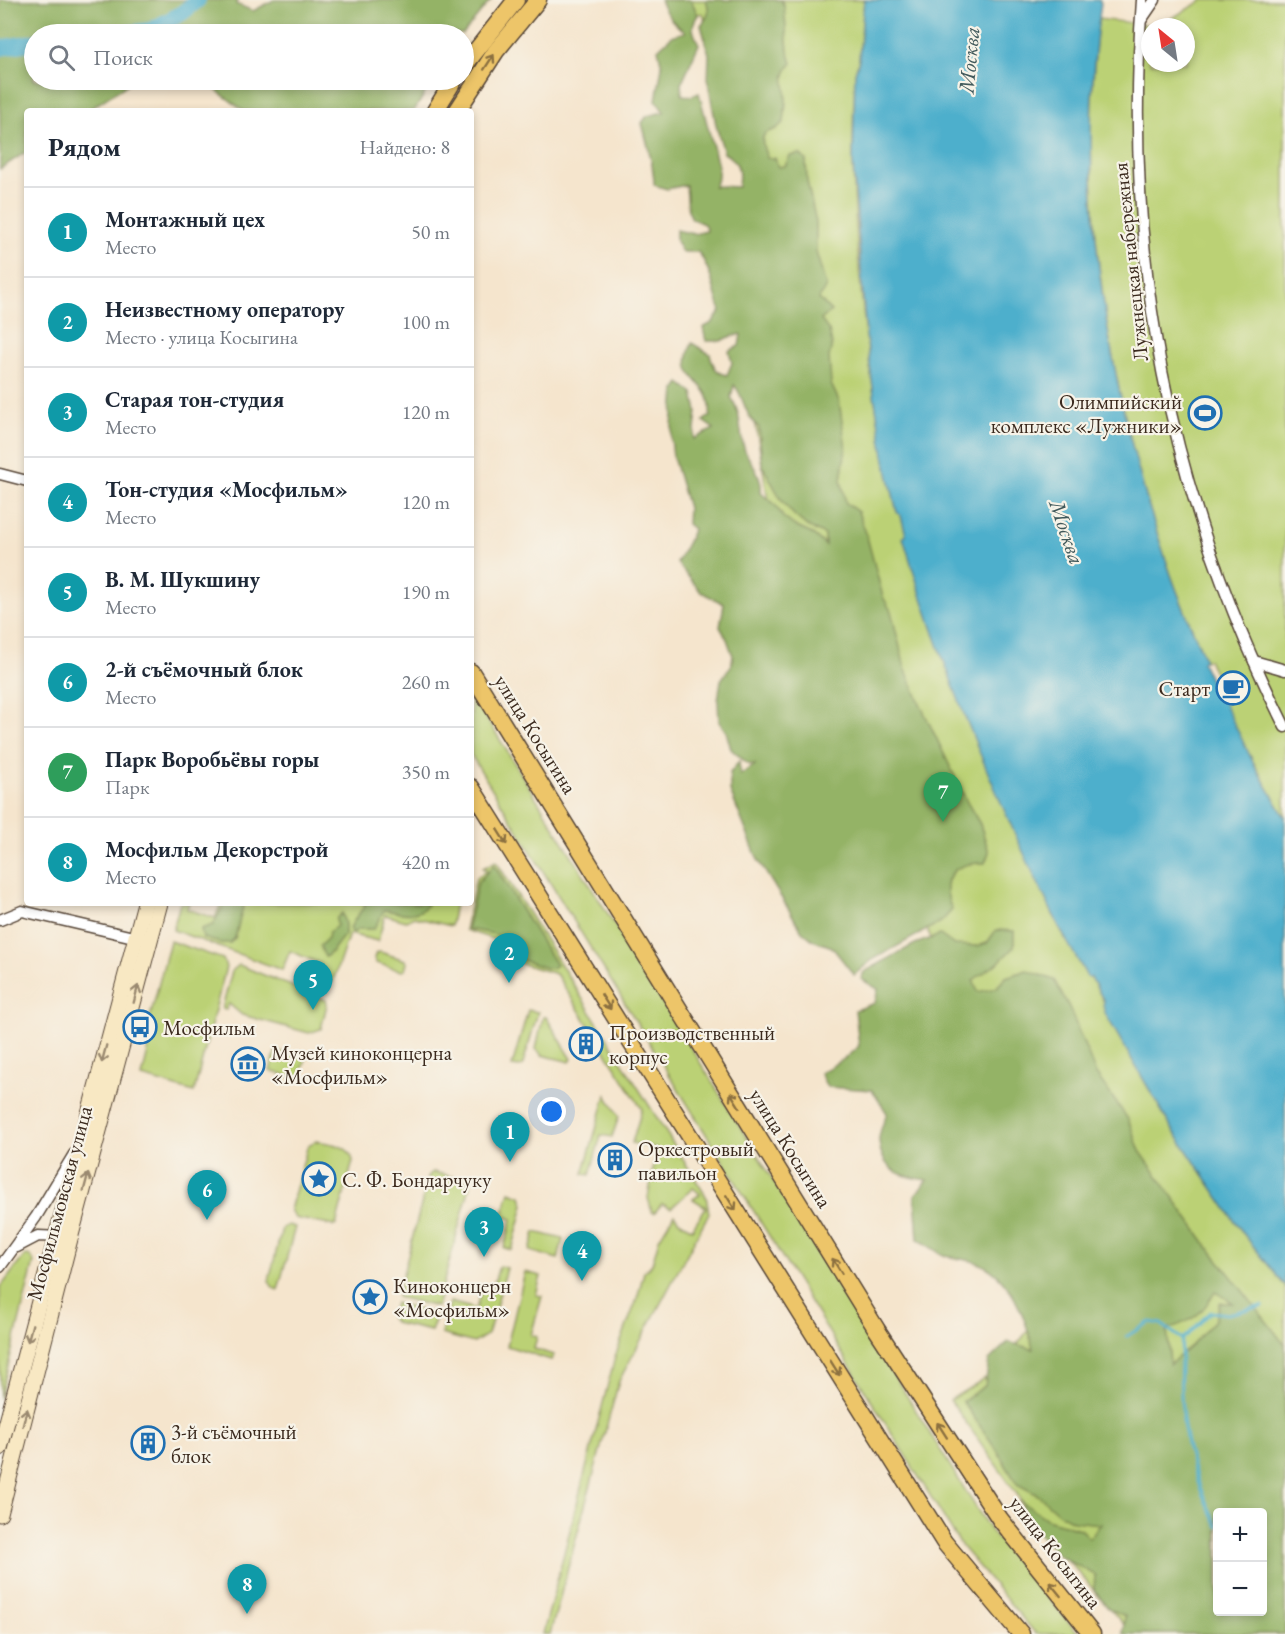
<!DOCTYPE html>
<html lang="ru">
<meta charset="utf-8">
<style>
:root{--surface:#fff;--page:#f2f2f3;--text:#1f2937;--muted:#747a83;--line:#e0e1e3;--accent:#0f766e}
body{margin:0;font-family:"EB Garamond",serif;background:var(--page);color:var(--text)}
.controls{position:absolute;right:18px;bottom:18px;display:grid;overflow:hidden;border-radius:6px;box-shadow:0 3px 9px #0003}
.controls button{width:54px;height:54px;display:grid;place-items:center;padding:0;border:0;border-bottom:2px solid var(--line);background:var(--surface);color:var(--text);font:30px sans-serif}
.compass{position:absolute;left:1141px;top:18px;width:54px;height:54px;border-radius:50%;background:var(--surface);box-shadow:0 3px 9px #0003;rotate:330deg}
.you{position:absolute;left:552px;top:1112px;width:21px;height:21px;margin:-15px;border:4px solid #fff;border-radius:50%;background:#1a73e8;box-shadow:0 0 0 9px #1a73e833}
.badge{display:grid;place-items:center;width:39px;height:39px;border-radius:50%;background:var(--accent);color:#fff;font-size:20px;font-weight:700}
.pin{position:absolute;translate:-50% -50px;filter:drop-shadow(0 2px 3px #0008)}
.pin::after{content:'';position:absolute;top:32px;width:21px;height:18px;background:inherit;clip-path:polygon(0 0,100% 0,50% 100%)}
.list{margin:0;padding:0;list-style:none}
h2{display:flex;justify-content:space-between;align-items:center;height:78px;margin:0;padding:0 24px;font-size:26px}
h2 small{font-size:20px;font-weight:400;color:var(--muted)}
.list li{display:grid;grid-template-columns:39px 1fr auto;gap:18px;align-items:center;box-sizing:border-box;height:90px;padding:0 24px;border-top:2px solid var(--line)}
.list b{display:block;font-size:22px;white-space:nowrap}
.list p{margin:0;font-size:20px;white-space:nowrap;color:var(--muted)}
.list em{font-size:20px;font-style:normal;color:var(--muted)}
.icon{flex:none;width:33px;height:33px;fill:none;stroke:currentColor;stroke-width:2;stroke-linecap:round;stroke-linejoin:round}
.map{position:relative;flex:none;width:1285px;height:1634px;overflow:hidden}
.search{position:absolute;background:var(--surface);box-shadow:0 3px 9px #0003;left:24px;top:24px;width:450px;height:66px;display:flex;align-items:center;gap:15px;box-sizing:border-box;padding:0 21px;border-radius:33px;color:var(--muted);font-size:22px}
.panel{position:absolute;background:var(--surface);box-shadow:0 3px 9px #0003;left:24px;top:108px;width:450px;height:798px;border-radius:6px}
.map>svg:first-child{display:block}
</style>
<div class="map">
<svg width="1285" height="1634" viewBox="0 0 1285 1634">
<rect width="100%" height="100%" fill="#f7f3e8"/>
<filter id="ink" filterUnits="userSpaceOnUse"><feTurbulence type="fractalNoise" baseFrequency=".0167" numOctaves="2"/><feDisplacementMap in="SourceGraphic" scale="12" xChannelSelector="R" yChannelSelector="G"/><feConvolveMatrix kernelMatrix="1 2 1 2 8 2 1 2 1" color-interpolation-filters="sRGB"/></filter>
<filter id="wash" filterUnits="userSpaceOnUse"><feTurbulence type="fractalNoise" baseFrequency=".008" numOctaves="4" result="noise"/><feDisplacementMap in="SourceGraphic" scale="24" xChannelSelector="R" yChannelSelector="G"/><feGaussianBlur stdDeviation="1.35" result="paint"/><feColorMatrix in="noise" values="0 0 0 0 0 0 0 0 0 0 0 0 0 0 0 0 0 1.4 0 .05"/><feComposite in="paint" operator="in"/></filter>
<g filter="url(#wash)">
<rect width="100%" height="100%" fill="#f5e5cd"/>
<g fill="#bbd175" stroke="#7b7e4a" stroke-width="1.5" fill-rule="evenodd">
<path d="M662,0h202l-5,60 -4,13c-1,30 -3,61 -2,91 4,115 17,236 44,348l4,4 6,19 -4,2c33,109 74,214 123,318 11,24 22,50 34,74 9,16 19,31 27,47l4,1 13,25 3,14 64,111 72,106 42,53v348h-153l-86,-99 -96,-135 45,-28 43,-54 -85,-334 -66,-138 -118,-339 -42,-259 16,-62 -40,-173 -27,5zM1218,1512h44v100h-44z"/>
<path d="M1203,0h82v817c-23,-38 -44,-76 -62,-116l2,-2 -17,-40 -3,1c-11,-28 -24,-56 -34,-85 -49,-141 -79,-292 -80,-442 0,-38 4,-76 7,-114l60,7zM1150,27h36v36h-36z"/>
<polygon points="471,693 990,1530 1079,1634 1036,1634 962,1547 471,755"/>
<polygon points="496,861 706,1196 709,1213 619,1381 550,1634 543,1634 615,1357 637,1299 644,1272 652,1264 659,1239 674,1214 679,1221 692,1229 706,1207 693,1199 700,1194 693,1188 671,1208 662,1204 654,1213 652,1212 648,1198 657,1148 632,1143 642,1109 556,974 502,958 505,946 502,942 465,930 476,878 487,870 483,868"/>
<path d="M180,903h9l-2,6 28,9 6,-15h234l-4,23 -37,-9 -8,4 -21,-6 -7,26 -29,-7 -16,47c-7,7 -10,6 -19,2l7,-19 -31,-13 -8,19 -109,-40z"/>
<polygon points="170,941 223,959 226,967 194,1092 142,1077 149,1047 143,1044"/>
<polygon points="380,952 405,960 407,963 405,970 402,971 376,963 374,958 376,953"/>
<polygon points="239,965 326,1000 327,1004 321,1029 309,1033 242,1015 229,1004 226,1010 222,1009 232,971"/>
<polygon points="528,1010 538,1012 523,1064 520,1067 512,1066"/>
<polygon points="543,1017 546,1017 572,1059 570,1062 542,1055 536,1049"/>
<polygon points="276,1051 306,1058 300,1079 270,1071"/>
<polygon points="606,1095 619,1116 612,1137 601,1135 590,1175 583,1174"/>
<path d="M316,1141c14,3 34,3 37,20l-17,64 -2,1 -39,-8 -5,-8 17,-62 3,-4z"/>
<polygon points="433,1172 466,1180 470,1186 437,1307 397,1297 429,1175"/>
<polygon points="510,1192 521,1196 524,1205 512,1250 504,1248 512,1219 502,1216"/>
<polygon points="288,1225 295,1227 278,1290 273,1288 269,1281 282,1228"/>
<polygon points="535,1232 563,1239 558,1259 530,1251"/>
<polygon points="25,1255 31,1256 34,1262 0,1398 0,1288"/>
<polygon points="499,1266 507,1268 488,1334 474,1343 441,1334 450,1302 476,1309 481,1291 491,1294"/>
<polygon points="525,1272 541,1276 536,1295 542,1296 531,1335 537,1337 534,1349 554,1355 551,1360 507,1346"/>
<polygon points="395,1303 427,1312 436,1317 431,1331 395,1323 391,1318"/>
</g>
<g fill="#94b366" stroke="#686e42" stroke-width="1.5" fill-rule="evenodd">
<polygon points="0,0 237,0 236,4 253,11 274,0 491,0 463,34 34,34 34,80 134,80 87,111 27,111 27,151 0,169"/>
<path d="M660,0h31l7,15c-8,11 -5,18 1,29l-18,40 1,11 9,1 8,-3 19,73v11l-4,9 24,1c2,-17 2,-25 -14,-34l-8,-28 -8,-43 1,-28 -8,-29c8,-9 9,-14 5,-25h75l3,5 4,46 4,12c-12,14 -6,17 -6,33 0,9 -1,17 -2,26l-8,7 -11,4c-5,8 -1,16 2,25h8l3,9 7,-1 5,-10 10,-2 6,6 1,21 9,41v30l10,34 -7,13 12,12 -10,9 8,11 3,13 -3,13 2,27 8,17 7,47 -5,32 5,23 12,9 8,21 17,64 8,14 14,57 17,40 46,96 12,20 9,28 -4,11c-34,-1 -46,16 -33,47l-11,12 -69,38 -18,15 -22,-28 -19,-7 -11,-9 -44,-71 -28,-69v-18l9,-12 1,14 15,-10 -7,-1 -17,-15 -5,-18 -7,-9 -1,-21 3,-21 10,-14 2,-10 -6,-17 -7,-12 4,-23 -23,-12 -24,-29c5,-13 13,-21 16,-34l-6,-5 1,-16 -15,-51 -2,-19 4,-48 5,-7 13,10 4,18 -3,28 20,-10 -11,-8 7,-5c4,-40 -36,-31 -18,-73l18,11c3,11 5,19 17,21l5,-12 -3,-12 10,-5 2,-12 -9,2 -11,5h-15l-3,-13 9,-5 9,-12c-8,-20 -9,-41 -23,-59h-16l-6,-11v-11l18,4 13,-3 -3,-7 -12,-5 -4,-9 -2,-25 -19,4 -13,-4c0,-20 -7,-42 -12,-62l5,-7 17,-4 -8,-12 6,-33 -4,-18 14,-13 13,-4c-12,-9 -19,-17 -25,-32zM734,385c11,12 10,32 25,42l3,38 20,36 12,14 14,12 17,8v10l-11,-10 -19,-9 -12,-9 -7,-11 -15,-13c2,-18 -9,-27 -16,-42 -7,-20 -2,-34 -14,-54z"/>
<polygon points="203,80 433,80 414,111 244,111"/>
<polygon points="494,865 556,965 552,968 546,968 507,955 507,945 494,934 467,929 478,882"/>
<polygon points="225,903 244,903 235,938 230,943 220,943 203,938 201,929 213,925"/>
<path d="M366,903h60l1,2c-11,14 -28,7 -43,5l-10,19h-15l-6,4 -3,-4c3,-10 11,-16 16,-26z"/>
<path d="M342,913l3,11v11c-8,7 -11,17 -20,22l-5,-11 8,-8 1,-6 8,-6 -1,-7z"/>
<path d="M996,930l18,1v16l-17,17 -24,16 5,12 18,-4 10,-11 21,-7 27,10 15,27 27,67 32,45 12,32 66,93 79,101v289h-162l2,-18 -17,-8 -14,-18 1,-15 -37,-20 -27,-30 -11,-24 27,18 33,10 9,9 12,-14 -28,-3 -15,-8 -20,-18 -21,-11 -22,-37 -33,-46 23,-15 4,-26 19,-18 25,7c-7,-31 -23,-74 -55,-86 -10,-4 -22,-4 -32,-7 -10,-4 -19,-12 -28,-17l-3,-44 13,-15c-26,-3 -47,-8 -49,-40 0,-8 5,-19 8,-27l-15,-23 -45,-3 -7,-14 24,-14 15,-13 -4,-36 20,-7 3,-14 -17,-10 3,-7 51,-28 25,-9 14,10 24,1 9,-3zM1215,1291l18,12h-13l-5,17 -23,25 -22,19 -3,-35c26,-8 35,-14 48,-38zM1218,1512h44v100h-44z"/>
</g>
<path fill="#4dafcc" stroke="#446c75" stroke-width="1.5" d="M864,0h235l2,3c-29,185 9,397 70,572 10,29 23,57 34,85l-3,2 18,39h3l33,67 29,49v469l-42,-53 -72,-106 -65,-112 -3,-9 1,-5 -13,-24h-4c-8,-16 -18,-31 -26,-47 -64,-127 -118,-258 -158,-393l3,-2 -5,-19 -4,-4 -13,-56 -10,-61 -8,-60 -13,-172 2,-90 4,-13z"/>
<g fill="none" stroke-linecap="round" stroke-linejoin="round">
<g stroke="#4dafcc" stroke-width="3">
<path d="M1127,1336l23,-14 11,2 21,15c11,-7 18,-18 29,-27l17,2 34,-8"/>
<path d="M1182,1339c-5,72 2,123 36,188"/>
</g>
<g stroke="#4dafcc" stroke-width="16">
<polyline points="124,34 151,30 182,13 198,0"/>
<polyline points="0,48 34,42"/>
</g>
</g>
</g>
<g filter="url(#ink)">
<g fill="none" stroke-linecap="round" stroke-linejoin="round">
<g stroke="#574638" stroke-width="13">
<g id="minor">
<path d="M1142,0c-19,259 26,494 143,727"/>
<polyline points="1142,19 1155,0"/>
<polyline points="0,474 27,481"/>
<polyline points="1254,661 1285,670"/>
<polyline points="0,920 22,911 142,939"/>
<polyline points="17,1247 38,1236 61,1237"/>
<polyline points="0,1267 36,1217 74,1154"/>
</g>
</g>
<g stroke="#574638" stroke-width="17">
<g id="secondary">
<polyline points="0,1448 145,903"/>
<polyline points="0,1514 70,1239 160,903"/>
</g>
</g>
<g stroke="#574638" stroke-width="19">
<g id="primary">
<polyline points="464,66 516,0"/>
<polyline points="435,111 454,80"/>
<polyline points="457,111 496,51 538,0"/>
<polyline points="471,672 877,1330 1000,1519 1092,1634"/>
<polyline points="471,787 944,1542 1021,1634"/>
</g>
</g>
<use href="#minor" stroke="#fff" stroke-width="10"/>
<use href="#secondary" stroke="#f8e8c3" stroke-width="15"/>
<use href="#primary" stroke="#edc569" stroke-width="16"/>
</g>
<defs><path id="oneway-shaft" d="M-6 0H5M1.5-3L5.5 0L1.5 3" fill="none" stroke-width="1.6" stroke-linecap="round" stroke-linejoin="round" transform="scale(1.5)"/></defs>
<g stroke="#8b7040">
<use href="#oneway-shaft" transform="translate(489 62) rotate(-57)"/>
<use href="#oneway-shaft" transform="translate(502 837) rotate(58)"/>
<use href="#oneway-shaft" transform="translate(606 1002) rotate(58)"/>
<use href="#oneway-shaft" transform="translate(735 1100) rotate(-122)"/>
<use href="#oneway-shaft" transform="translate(731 1203) rotate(58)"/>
<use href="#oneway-shaft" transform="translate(837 1266) rotate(-122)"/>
<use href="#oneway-shaft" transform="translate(835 1368) rotate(58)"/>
<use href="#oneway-shaft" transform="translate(942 1430) rotate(-123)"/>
<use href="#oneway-shaft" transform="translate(1055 1589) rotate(-129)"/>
</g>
<g stroke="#9a8970">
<use href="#oneway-shaft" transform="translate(136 994) rotate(-75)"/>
<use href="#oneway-shaft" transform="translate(104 1054) rotate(105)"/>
<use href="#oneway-shaft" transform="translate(86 1182) rotate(-75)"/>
<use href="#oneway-shaft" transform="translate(30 1333) rotate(105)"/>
<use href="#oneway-shaft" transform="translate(25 1417) rotate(-76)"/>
</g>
</g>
<defs>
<g id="stadium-ring" transform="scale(1.725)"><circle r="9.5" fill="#f7f3e8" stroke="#1f6fb2" stroke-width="1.5"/><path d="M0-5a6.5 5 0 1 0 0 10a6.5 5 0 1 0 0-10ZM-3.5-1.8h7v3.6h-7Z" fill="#1f6fb2"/></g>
<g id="cafe-ring" transform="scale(1.725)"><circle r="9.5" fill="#f7f3e8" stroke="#1f6fb2" stroke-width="1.5"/><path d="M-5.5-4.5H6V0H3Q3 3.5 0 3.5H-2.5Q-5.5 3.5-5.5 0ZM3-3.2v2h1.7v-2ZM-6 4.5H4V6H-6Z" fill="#1f6fb2"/></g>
<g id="bus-ring" transform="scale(1.725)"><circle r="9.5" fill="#f7f3e8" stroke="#1f6fb2" stroke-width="1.5"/><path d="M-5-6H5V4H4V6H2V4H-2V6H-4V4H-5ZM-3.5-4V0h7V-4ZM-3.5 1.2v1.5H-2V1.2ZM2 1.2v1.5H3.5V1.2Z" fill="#1f6fb2"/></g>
<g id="building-ring" transform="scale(1.725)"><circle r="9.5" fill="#f7f3e8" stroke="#1f6fb2" stroke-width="1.5"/><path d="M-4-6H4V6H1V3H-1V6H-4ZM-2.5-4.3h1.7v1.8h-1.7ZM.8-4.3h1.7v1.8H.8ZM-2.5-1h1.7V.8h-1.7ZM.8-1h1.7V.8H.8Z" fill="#1f6fb2"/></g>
<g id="museum-ring" transform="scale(1.725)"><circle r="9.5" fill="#f7f3e8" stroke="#1f6fb2" stroke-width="1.5"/><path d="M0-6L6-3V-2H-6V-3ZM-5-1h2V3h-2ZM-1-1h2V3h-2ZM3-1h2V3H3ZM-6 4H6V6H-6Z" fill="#1f6fb2"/></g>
<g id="sight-ring" transform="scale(1.725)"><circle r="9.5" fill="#f7f3e8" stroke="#1f6fb2" stroke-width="1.5"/><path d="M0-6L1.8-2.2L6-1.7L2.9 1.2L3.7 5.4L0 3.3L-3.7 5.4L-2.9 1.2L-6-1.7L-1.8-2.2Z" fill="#1f6fb2"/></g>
</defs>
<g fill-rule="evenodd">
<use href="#stadium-ring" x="1205" y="413"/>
<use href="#cafe-ring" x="1233" y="688"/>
<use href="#bus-ring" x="140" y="1027"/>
<use href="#building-ring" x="586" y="1044"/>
<use href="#museum-ring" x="248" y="1064"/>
<use href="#building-ring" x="615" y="1160"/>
<use href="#sight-ring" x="319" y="1179"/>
<use href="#sight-ring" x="370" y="1297"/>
<use href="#building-ring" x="148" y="1443"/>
</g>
<g text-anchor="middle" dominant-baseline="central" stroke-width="4.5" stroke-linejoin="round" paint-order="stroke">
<g font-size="21" fill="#3b2a1e" stroke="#f7f3e8">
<text transform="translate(1130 262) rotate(-96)">Лужнецкая набережная</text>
<text transform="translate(536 734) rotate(58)">улица Косыгина</text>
<text transform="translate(791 1148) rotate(58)">улица Косыгина</text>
<text transform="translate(59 1203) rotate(-75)">Мосфильмовская улица</text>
<text transform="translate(1056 1552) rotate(52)">улица Косыгина</text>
</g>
<g font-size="21" fill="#3b2a1e" stroke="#f7f3e8" text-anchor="start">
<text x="1182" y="401" text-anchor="end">Олимпийский<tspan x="1182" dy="24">комплекс «Лужники»</tspan></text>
<text x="1210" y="688" text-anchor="end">Старт</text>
<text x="163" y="1027">Мосфильм</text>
<text x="609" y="1032">Производственный<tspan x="609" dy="24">корпус</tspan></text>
<text x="271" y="1052">Музей киноконцерна<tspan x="271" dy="24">«Мосфильм»</tspan></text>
<text x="638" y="1148">Оркестровый<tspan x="638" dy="24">павильон</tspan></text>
<text x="342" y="1179">С. Ф. Бондарчуку</text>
<text x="393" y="1285">Киноконцерн<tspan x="393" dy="24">«Мосфильм»</tspan></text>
<text x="171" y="1431">3-й съёмочный<tspan x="171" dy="24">блок</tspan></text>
</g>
<g font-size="22" font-style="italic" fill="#41595b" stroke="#f7f3e8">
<text transform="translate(969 60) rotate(-85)">Москва</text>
<text transform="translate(1067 532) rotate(71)">Москва</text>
</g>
</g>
</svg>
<div class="controls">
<button>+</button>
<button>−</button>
</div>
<svg class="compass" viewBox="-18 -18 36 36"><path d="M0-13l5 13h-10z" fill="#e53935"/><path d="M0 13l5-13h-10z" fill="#747a83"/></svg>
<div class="you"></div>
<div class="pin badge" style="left:510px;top:1162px;background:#0f9aa8">1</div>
<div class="pin badge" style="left:509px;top:983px;background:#0f9aa8">2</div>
<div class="pin badge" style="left:484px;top:1257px;background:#0f9aa8">3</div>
<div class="pin badge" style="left:582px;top:1281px;background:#0f9aa8">4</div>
<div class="pin badge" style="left:313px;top:1010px;background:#0f9aa8">5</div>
<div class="pin badge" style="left:207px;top:1220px;background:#0f9aa8">6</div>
<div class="pin badge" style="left:943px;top:822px;background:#2e9e5b">7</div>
<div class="pin badge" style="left:247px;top:1614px;background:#0f9aa8">8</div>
<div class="search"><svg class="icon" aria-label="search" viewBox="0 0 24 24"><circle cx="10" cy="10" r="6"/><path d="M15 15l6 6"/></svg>Поиск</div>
<section class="panel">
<h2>Рядом<small>Найдено: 8</small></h2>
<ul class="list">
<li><span class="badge" style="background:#0f9aa8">1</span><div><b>Монтажный цех</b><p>Место</p></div><em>50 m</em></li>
<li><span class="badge" style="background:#0f9aa8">2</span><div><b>Неизвестному оператору</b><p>Место · улица Косыгина</p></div><em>100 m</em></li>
<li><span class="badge" style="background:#0f9aa8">3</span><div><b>Старая тон-студия</b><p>Место</p></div><em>120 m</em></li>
<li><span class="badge" style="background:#0f9aa8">4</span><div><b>Тон-студия «Мосфильм»</b><p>Место</p></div><em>120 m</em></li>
<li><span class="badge" style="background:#0f9aa8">5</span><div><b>В. М. Шукшину</b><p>Место</p></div><em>190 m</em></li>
<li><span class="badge" style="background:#0f9aa8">6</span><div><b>2-й съёмочный блок</b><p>Место</p></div><em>260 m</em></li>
<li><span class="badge" style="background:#2e9e5b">7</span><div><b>Парк Воробьёвы горы</b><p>Парк</p></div><em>350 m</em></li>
<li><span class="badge" style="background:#0f9aa8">8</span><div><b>Мосфильм Декорстрой</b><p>Место</p></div><em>420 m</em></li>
</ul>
</section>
</div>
